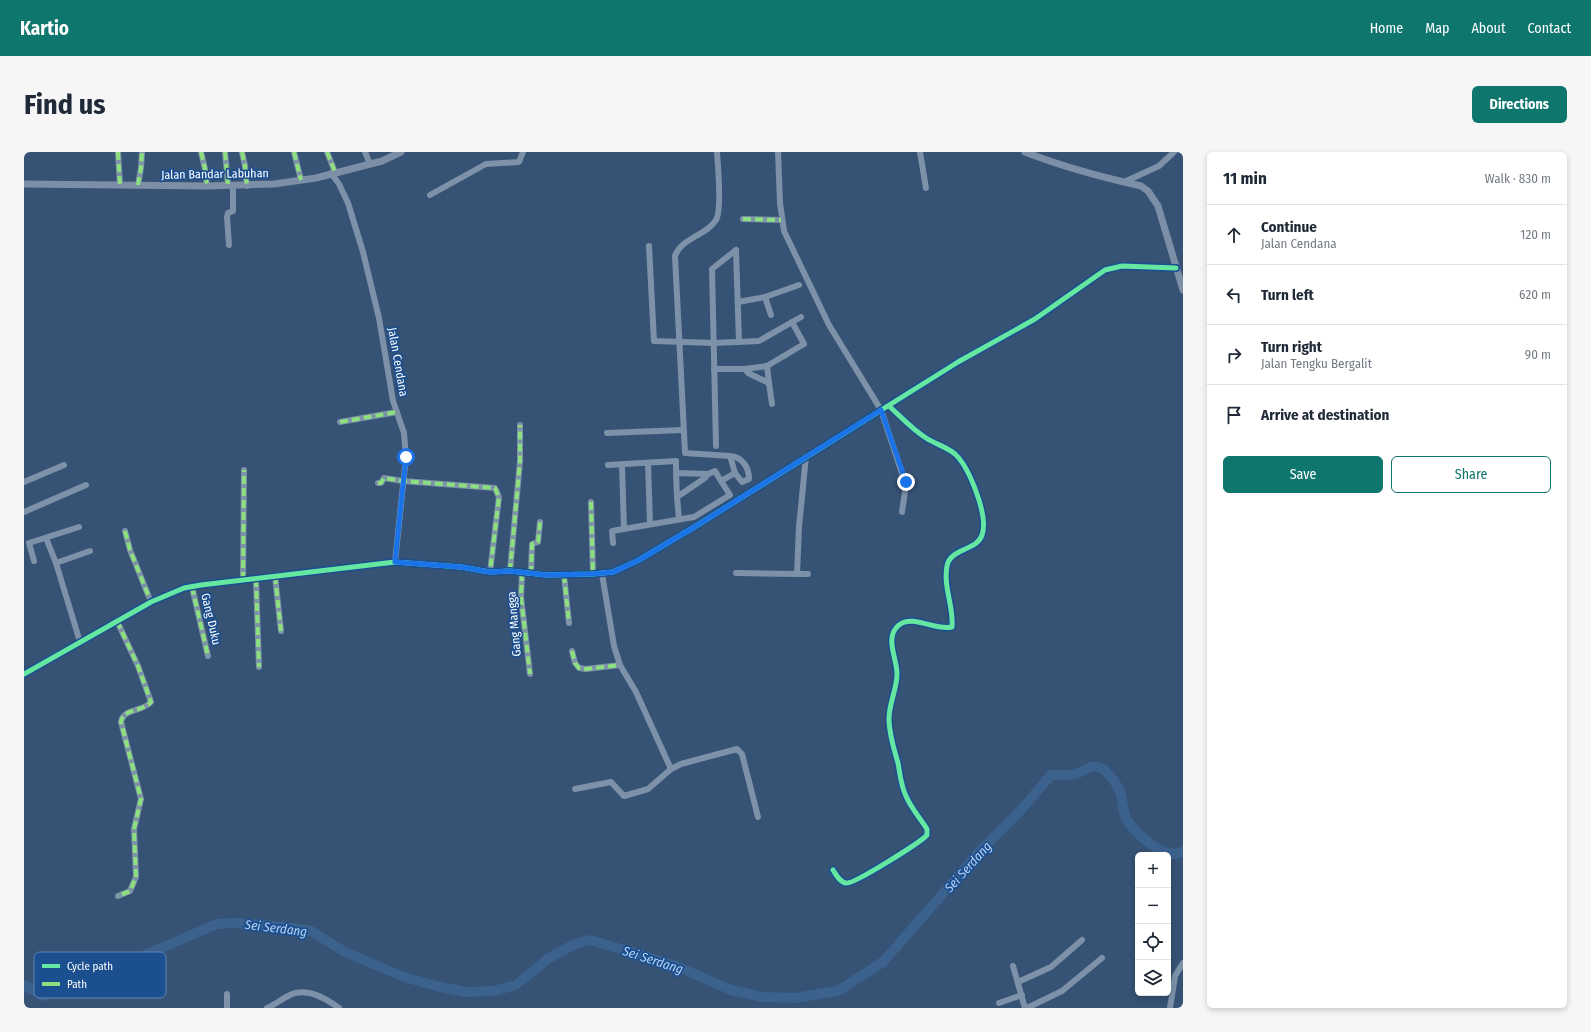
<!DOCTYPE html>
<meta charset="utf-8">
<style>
:root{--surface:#fff;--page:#f6f6f7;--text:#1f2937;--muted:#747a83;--line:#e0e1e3;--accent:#0f766e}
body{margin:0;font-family:"Fira Sans Condensed",sans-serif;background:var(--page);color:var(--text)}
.controls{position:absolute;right:12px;bottom:12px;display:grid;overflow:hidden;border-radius:6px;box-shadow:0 2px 6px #0003}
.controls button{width:36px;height:36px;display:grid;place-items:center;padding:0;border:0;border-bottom:1px solid var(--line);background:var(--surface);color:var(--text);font:20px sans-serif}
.stop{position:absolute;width:12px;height:12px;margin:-9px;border:3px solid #1a73e8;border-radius:50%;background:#fff}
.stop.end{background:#1a73e8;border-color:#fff;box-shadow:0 1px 4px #0008}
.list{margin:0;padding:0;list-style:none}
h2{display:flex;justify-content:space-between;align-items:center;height:52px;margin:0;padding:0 16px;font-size:17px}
h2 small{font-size:13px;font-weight:400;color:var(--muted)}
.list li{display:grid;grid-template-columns:26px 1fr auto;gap:12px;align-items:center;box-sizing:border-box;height:60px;padding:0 16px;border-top:1px solid var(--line)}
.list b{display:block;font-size:15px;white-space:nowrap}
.list p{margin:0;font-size:13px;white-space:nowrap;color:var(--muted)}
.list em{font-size:13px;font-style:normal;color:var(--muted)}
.actions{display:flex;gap:8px;padding:12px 16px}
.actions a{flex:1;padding:9px 0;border:1px solid var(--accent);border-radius:6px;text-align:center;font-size:14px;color:var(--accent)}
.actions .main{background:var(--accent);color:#fff}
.icon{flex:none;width:22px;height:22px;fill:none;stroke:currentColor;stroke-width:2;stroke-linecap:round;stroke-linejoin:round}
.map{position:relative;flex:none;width:1159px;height:856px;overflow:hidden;border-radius:6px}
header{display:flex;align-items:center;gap:24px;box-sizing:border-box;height:56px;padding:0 20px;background:var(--accent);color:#fff}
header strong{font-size:19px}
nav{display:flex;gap:22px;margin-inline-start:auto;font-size:14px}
.intro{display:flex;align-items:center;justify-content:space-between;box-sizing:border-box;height:96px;padding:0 24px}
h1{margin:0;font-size:28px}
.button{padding:10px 18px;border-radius:6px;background:var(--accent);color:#fff;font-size:14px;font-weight:700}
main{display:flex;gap:24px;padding:0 24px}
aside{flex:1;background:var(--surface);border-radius:6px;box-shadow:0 2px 6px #0003}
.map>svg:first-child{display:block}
</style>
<header>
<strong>Kartio</strong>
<nav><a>Home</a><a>Map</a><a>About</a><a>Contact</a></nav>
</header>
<div class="intro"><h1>Find us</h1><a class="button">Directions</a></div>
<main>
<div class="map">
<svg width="1159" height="856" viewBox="0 0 1159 856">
<rect width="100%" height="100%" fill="#365274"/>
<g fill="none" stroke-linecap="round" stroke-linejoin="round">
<path stroke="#3b618d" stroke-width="10" d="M0,833l19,11 21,-6 153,-66 17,-1 52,4 25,4 34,21 59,25 36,10 26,5 27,-1 23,-6 33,-27 26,-14 15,-4 84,25 57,25 32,7 33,1 23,-4 19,-3 45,-29 97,-111 40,-40 31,-36c7,0 17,1 24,-1 9,-2 16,-11 26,-6 3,1 5,3 7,6 5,5 9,11 12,17 3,9 2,19 6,27 7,14 41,45 57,33"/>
<g stroke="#7d92a8" stroke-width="6">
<polyline points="94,0 96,33"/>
<polyline points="177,0 181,17 183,34"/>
<polyline points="201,0 204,33"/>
<polyline points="218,0 221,14 223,34"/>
<polyline points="270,0 277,28"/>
<polyline points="303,0 311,20"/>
<polyline points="341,0 346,12"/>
<path d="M693,0c1,13 5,59 -1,68 -10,16 -35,18 -41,36l10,197 45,3c12,1 19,11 19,23l-7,3 -7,-9 -5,-17"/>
<polyline points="754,0 756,51 760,79 805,173 857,258 882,333 878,360"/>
<polyline points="896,0 902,36"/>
<polyline points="307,21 315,32 324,51 339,100 355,166 369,249 380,281 382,305 371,410"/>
<polyline points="1100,30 1135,14 1150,0"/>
<polyline points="114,33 117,16 118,0"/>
<polyline points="406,43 462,12 495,10 499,0"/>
<polyline points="719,67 757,68"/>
<polyline points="205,93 203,65 204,61 209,59 209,34"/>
<polyline points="625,94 630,189 690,191 735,189 777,165"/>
<polyline points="712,98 715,190"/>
<polyline points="741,145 747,163"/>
<polyline points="714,150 741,145 775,133"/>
<polyline points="743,214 745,231"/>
<polyline points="690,217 721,217 743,214 780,192 768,170"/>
<polyline points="721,217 724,221 745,231 748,252"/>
<polyline points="316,270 373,260"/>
<polyline points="583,281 659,278"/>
<polyline points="692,294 688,117 712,98"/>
<polyline points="624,311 626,372"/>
<polyline points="584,313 652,309 652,321"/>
<polyline points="598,313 600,377"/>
<polyline points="0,330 40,313"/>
<polyline points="354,331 357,331 360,326 379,329 471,336 475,345 466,420"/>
<polyline points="653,345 652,321 684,322"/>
<polyline points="567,350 569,422"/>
<polyline points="0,360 62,333"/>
<polyline points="655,367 653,345 681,326 684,322 691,319 697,329"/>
<polyline points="101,379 106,398 127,450"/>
<polyline points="22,386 32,411 56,490"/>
<polyline points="589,391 588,379 670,365 706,343 697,329 711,321"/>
<polyline points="10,409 5,391 55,375"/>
<polyline points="32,411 66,399"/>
<polyline points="486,419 496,309 496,273"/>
<polyline points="498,421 497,445 506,522"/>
<polyline points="712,421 773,422 775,375 782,304"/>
<polyline points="507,422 508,392 514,390 516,370"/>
<polyline points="578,422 590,494 596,513 612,540 647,617"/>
<polyline points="773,422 784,422"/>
<polyline points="540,423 545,471"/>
<polyline points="251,424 257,479"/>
<polyline points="232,427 235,515"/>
<polyline points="219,428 220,318"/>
<polyline points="168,435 184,504"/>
<path d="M93,469l21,45 13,36c-8,10 -28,6 -30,20l20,77 -7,30 2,48 -6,14 -12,5"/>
<polyline points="548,499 551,511 555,516 562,517 596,513"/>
<polyline points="0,522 127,450 160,436 177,433 371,410 437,415 466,420 486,419 522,423 569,422 589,420 615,408 672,374 934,210 1011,167 1081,118 1098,114 1152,116"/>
<polyline points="551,637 587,630 600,644 624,637 647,617 657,612 713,597 718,602 734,665"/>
<path d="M809,718c3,5 7,12 13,13 7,2 75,-41 81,-48v-6c-7,-11 -16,-21 -21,-33 -5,-10 -6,-22 -8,-33 -4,-14 -9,-29 -9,-44 0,-16 8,-30 8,-45 0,-16 -13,-37 2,-49 14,-11 36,6 53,2 2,-20 -9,-40 -5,-61 3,-18 30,-15 35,-31 7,-19 -13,-68 -27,-81 -8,-7 -20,-10 -29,-16 -14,-9 -25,-21 -37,-32"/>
<polyline points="989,814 1001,856"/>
<polyline points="994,830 1027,815 1058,788"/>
<polyline points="203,842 203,856"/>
<polyline points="975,851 998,843"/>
<path d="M243,856c9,-4 16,-10 25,-14 16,-6 35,5 47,14"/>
<polyline points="1003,856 1038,839 1078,806"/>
<polyline points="1146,856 1151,824 1159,811"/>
</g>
<g stroke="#7d8ea7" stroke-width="7">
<path d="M1001,0c38,15 76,25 116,34l7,5 10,15 25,84"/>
<polyline points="0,32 183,34 250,32 292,26 358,9 377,0"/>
</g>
<g stroke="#8de07e" stroke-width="4" stroke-dasharray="8 4" stroke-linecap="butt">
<polyline points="94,0 96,33"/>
<polyline points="177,0 181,17 183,34"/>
<polyline points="201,0 204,33"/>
<polyline points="218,0 221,14 223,34"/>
<polyline points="270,0 277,28"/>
<polyline points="303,0 311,20"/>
<polyline points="114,33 117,16 118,0"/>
<polyline points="719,67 757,68"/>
<polyline points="316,270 373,260"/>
<polyline points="354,331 357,331 360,326 379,329 471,336 475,345 466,420"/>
<polyline points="567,350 569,422"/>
<polyline points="101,379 106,398 127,450"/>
<polyline points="486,419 496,309 496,273"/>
<polyline points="498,421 497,445 506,522"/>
<polyline points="507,422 508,392 514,390 516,370"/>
<polyline points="540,423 545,471"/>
<polyline points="251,424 257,479"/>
<polyline points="232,427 235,515"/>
<polyline points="219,428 220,318"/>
<polyline points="168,435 184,504"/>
<path d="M93,469l21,45 13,36c-8,10 -28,6 -30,20l20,77 -7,30 2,48 -6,14 -12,5"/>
<polyline points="548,499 551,511 555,516 562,517 596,513"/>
</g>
<g stroke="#1b4f8f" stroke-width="8">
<g id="cycleway">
<polyline points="0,522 127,450 160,436 177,433 371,410 437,415 466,420 486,419 522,423 569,422 589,420 615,408 672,374 934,210 1011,167 1081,118 1098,114 1152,116"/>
<path d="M809,718c3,5 7,12 13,13 7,2 75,-41 81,-48v-6c-7,-11 -16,-21 -21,-33 -5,-10 -6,-22 -8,-33 -4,-14 -9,-29 -9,-44 0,-16 8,-30 8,-45 0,-16 -13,-37 2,-49 14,-11 36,6 53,2 2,-20 -9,-40 -5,-61 3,-18 30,-15 35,-31 7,-19 -13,-68 -27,-81 -8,-7 -20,-10 -29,-16 -14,-9 -25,-21 -37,-32"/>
</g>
</g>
<use href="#cycleway" stroke="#66e7a1" stroke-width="5"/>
</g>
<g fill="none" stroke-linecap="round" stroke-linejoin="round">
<polyline stroke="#1a73e8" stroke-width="5" points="382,305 371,410 437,415 466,420 486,419 522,423 569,422 589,420 615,408 672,374 857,258 882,330"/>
</g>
<g text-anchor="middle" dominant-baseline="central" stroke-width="3.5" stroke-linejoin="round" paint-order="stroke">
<g font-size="12" fill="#fff" stroke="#1b4f8f">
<text transform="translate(191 22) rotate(-1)">Jalan Bandar Labuhan</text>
<text transform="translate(374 210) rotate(80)">Jalan Cendana</text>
<text transform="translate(187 467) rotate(77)">Gang Duku</text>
<text transform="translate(490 472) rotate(-95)">Gang Mangga</text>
</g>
<g font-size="13" font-style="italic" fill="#b5d3f5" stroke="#1b4f8f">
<text transform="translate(944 715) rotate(-48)">Sei Serdang</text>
<text transform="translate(252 776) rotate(7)">Sei Serdang</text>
<text transform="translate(629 808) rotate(18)">Sei Serdang</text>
</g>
</g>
<rect x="10" y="800" width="132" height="46" rx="6" fill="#1b4f8f" stroke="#5f84b1" stroke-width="1"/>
<rect x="18" y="812" width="18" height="4" fill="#66e7a1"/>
<rect x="18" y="830" width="18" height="4" fill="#8de07e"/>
<g font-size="11" fill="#fff">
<text x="43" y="818">Cycle path</text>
<text x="43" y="836">Path</text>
</g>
</svg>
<div class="controls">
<button>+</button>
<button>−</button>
<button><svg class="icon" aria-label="locate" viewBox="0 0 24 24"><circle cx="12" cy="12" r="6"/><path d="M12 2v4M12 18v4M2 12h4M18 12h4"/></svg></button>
<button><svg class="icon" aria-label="layers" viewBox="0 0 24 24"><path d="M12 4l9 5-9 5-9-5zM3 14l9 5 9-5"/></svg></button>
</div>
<div class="stop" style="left:382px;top:305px"></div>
<div class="stop end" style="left:882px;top:330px"></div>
</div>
<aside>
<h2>11 min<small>Walk · 830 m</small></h2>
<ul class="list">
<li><svg class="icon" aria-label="ahead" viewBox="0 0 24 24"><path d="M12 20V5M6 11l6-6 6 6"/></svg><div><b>Continue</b><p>Jalan Cendana</p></div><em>120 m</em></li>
<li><svg class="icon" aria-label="left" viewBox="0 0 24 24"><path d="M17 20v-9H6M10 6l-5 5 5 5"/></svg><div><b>Turn left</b></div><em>620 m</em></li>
<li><svg class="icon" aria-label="right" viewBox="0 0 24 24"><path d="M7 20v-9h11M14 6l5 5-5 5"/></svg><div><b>Turn right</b><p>Jalan Tengku Bergalit</p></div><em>90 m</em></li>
<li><svg class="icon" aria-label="arrive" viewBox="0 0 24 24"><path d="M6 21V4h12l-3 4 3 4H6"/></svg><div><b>Arrive at destination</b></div></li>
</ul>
<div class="actions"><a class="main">Save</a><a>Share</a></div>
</aside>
</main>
